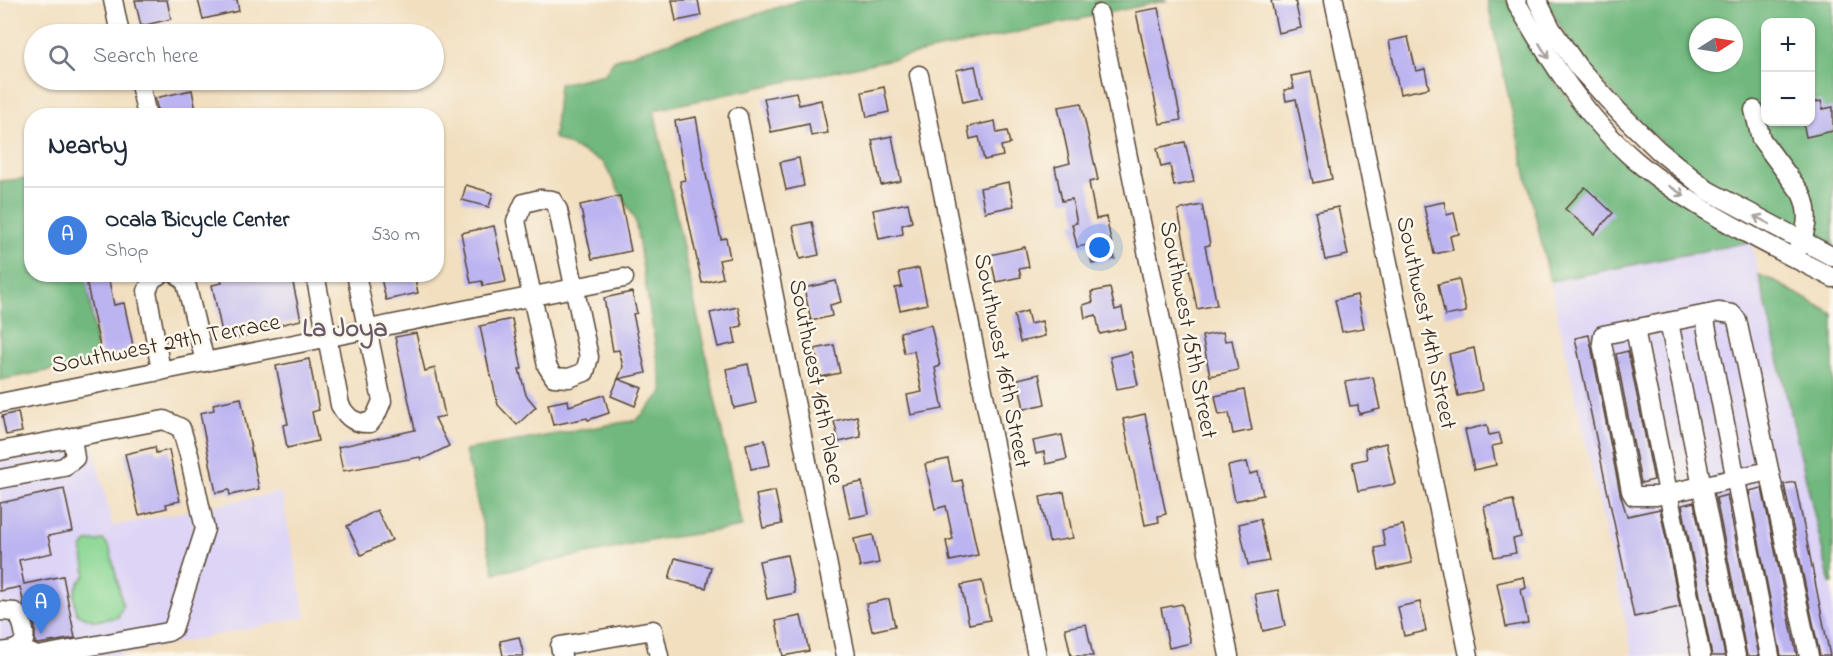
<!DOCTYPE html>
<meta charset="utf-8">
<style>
:root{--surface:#fff;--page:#f6f6f7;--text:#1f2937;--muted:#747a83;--line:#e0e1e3;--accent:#d93025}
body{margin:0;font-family:"Indie Flower",sans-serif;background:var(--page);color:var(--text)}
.controls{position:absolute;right:18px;top:18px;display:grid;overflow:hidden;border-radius:12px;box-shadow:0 2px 4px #0004}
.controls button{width:54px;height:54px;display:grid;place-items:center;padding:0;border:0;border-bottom:2px solid var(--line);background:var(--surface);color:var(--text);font:30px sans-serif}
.compass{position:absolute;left:1689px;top:18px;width:54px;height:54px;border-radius:50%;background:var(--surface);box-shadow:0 2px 4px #0004;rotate:78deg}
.you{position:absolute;left:1100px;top:248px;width:21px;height:21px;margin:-15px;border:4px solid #fff;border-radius:50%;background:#1a73e8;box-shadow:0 0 0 9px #1a73e833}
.badge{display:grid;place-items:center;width:39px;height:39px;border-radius:50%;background:var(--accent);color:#fff;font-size:20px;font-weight:700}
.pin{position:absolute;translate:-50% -50px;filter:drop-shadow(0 2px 3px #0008)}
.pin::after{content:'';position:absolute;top:32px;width:21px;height:18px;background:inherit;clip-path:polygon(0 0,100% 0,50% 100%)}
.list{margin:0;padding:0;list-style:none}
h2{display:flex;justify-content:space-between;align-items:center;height:78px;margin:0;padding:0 24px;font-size:26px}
h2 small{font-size:20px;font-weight:400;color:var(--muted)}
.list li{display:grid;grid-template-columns:39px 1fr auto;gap:18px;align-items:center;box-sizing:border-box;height:96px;padding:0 24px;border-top:2px solid var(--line)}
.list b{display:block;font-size:22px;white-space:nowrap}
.list p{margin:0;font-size:20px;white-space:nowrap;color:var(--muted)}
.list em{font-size:20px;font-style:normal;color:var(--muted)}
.icon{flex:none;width:33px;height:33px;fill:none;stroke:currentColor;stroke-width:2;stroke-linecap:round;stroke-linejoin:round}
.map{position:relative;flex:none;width:1833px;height:656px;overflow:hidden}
.search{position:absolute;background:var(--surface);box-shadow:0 2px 4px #0004;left:24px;top:24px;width:420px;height:66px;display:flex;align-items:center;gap:15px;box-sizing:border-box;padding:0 21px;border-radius:33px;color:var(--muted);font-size:22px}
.panel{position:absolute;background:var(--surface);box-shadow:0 2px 4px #0004;left:24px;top:108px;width:420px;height:174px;border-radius:24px}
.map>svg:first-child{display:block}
</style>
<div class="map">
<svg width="1833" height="656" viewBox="0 0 1833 656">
<rect width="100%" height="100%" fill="#fbf7ec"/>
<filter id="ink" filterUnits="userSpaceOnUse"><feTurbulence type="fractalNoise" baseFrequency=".0167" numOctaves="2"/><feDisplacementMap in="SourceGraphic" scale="12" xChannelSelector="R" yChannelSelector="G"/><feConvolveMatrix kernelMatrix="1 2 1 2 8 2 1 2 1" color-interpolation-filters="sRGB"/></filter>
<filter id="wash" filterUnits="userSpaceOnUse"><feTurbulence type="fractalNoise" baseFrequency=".008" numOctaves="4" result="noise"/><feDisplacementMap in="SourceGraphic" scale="24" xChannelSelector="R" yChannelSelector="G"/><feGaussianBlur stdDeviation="1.35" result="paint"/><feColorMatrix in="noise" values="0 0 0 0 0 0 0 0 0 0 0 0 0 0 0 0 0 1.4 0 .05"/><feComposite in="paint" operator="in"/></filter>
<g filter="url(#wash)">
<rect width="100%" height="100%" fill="#f2dfc0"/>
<g fill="#ded5f6">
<polygon points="1749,242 1752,244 1833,596 1833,656 1633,656 1550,281"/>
<polygon points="90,434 113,526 281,492 306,617 113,656 0,656 0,456"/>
</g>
<path fill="#8bd795" stroke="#63805a" stroke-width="1.5" d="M104,540l6,9 13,57 -5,11 -23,4 -18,-7c-4,-17 -5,-27 9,-39l-4,-27 5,-6z"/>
<g fill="#70b87e" stroke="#56714e" stroke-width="1.5" fill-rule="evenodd">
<polygon points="801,0 1168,0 654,110 742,527 660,539 494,573 465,450 637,420 663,392 635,220 603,162 554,138 559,84 605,74 614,60"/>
<polygon points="1487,0 1506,0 1551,77 1578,111 1749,242 1550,281"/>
<path d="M1546,0h287v248l-121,-64 -48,-40 -36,-33 -43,-49 -26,-38zM1766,22h44v100h-44zM1698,27h36v36h-36z"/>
<polygon points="31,178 32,274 86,275 98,361 0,380 0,181"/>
<polygon points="1759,275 1772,280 1833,314 1833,583 1830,583"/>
</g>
<g id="blocks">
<g fill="#bcb4f1">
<polygon points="135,0 167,0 171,19 141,26"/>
<polygon points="198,0 237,0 239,11 203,19"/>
<polygon points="672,0 698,0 701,16 676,21"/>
<polygon points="1271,0 1295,0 1301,28 1278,33"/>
<polygon points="1158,8 1181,120 1160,124 1136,12"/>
<polygon points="1408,37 1416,71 1425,69 1429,88 1400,94 1389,41"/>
<polygon points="975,66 982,98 963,102 956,70"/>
<polygon points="1311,72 1332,179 1313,183 1296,99 1286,101 1284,90 1294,88 1291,76"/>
<polygon points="884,87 889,112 867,117 862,92"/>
<polygon points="192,90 197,116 159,116 155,98"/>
<polygon points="796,92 799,105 821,100 828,133 811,136 809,124 771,132 764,98"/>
<polygon points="1821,101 1823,109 1833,107 1833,131 1806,137 1803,122 1810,122 1810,103"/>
<polygon points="1081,103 1098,180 1089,182 1096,219 1106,217 1115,259 1092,264 1088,245 1077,247 1072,224 1077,223 1072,199 1062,201 1055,167 1070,163 1058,107"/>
<polygon points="696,117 706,175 721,239 726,238 730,258 719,260 723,278 702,283 680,181 685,180 675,121"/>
<polygon points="995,121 997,133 1007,131 1010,144 1001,146 1003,156 984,160 979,137 970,139 968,127"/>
<polygon points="892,136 901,181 881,185 872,140"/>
<polygon points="1185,142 1194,182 1174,186 1170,165 1161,167 1157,148"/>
<polygon points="799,158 804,186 786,190 780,162"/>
<polygon points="1009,182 1014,206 985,212 980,188"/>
<polygon points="466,185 493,193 489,207 462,200"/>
<polygon points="1585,187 1613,213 1594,234 1565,209"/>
<polygon points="620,196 631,251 592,259 580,205"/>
<polygon points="1444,202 1447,215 1454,213 1459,234 1450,236 1453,250 1434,254 1424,206"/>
<polygon points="908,203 912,222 902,225 903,234 879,239 873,210"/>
<polygon points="1202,205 1210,245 1205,246 1217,305 1197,309 1178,210"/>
<polygon points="1338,207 1348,255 1325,260 1315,212"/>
<polygon points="812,222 819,255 800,259 793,226"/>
<polygon points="494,226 506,282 483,286 482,281 471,283 461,233"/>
<polygon points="1025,247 1029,267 1019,269 1021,277 996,282 990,255"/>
<polygon points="919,268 927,304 900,310 895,288 902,287 899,272"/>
<polygon points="220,274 291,274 301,320 252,331 253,334 232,339 230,332 222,333 212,285 222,283"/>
<polygon points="380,274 414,274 418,293 386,300"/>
<polygon points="108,276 114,305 124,303 134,350 102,357 86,280"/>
<polygon points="1459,279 1466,312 1445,316 1438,284"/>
<polygon points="836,281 841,302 830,305 832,316 811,321 804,288"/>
<polygon points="1110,288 1115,310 1122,308 1126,328 1100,334 1096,315 1085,318 1083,305 1093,302 1091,292"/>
<polygon points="632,292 637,313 633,314 646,373 618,379 623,367 619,350 613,351 604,298"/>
<polygon points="1357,295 1364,328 1342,332 1335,300"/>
<polygon points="738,307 742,326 733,328 736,343 718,347 710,313"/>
<polygon points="1027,311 1030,324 1042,321 1045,336 1020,342 1014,315"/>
<polygon points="512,319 522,369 519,369 526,395 536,407 517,425 498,405 491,375 490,375 480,326"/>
<polygon points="931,325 940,366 935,368 943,409 911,415 907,395 922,392 914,351 904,353 900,332"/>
<polygon points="1223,332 1225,341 1232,340 1238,370 1210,376 1202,336"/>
<polygon points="416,333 425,371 435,368 445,416 435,418 449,446 421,460 420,457 343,471 338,447 415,430 395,337"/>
<polygon points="1589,335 1620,493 1627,516 1660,509 1680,607 1634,617 1575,338"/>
<polygon points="834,345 840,373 821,377 815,349"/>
<polygon points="1474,348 1482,390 1458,396 1449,354"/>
<polygon points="1628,351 1654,480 1641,483 1616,354"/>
<polygon points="1131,352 1138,385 1117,389 1110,357"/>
<polygon points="309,359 319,410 312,412 318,441 287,448 283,425 288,424 276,366"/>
<polygon points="748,364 756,403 734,408 726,369"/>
<polygon points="1039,374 1045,404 1024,409 1018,379"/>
<polygon points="1373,377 1380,409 1359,414 1358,405 1350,406 1345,382"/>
<polygon points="618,379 642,388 635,406 611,396"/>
<polygon points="1244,390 1252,430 1233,434 1229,413 1219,415 1215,396"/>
<polygon points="604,395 609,413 588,420 587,418 553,425 548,404 568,400 569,406"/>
<polygon points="241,398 259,489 230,495 229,490 216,493 200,413 214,410 213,404"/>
<polygon points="18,412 22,432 6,435 2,416"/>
<polygon points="1145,414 1166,514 1158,516 1159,522 1145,525 1123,419"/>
<polygon points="857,416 861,437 839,442 834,421"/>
<polygon points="1487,425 1489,435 1499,433 1502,444 1492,446 1496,465 1474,470 1465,430"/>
<polygon points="1062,435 1067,459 1046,464 1044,452 1036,454 1033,441"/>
<polygon points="765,440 770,465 751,469 746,444"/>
<polygon points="1386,443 1395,484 1358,491 1352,462 1367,459 1365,448"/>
<polygon points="155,447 156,453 169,450 180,501 166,504 167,508 139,515 125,454"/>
<polygon points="948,459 953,482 962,480 978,555 950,561 946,541 953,539 946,506 935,509 925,464"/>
<polygon points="1247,462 1250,474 1258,472 1263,495 1235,501 1228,466"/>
<polygon points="862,482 869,514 850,518 843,486"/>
<polygon points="1795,482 1830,656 1820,656 1784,484"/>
<polygon points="1762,488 1797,656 1781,656 1749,491"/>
<polygon points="64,489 73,531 48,536 52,553 19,560 24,584 63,576 75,638 38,644 35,643 35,626 24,605 20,587 0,591 0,503"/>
<polygon points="775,491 782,524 763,528 756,495"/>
<polygon points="1064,492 1073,538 1049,542 1040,497"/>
<polygon points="1727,495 1759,656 1747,656 1716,498"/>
<polygon points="1513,500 1521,537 1513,539 1516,553 1494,557 1484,506"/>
<polygon points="1694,502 1725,656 1712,656 1682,505"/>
<polygon points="377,510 392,540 361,555 347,526"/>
<polygon points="1260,519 1269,561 1248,565 1239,524"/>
<polygon points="1403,525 1412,563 1379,570 1375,548 1385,546 1382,530"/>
<polygon points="873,535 879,563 860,567 854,539"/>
<polygon points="787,555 795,593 767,599 759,561"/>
<polygon points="675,558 711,567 706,588 669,579"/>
<polygon points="1524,577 1526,588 1521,590 1528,623 1506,627 1497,583"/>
<polygon points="982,581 990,620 969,624 961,585"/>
<polygon points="1278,590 1285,626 1263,631 1255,594"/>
<polygon points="889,599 895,626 872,631 866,604"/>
<polygon points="1420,602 1426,631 1404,636 1398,607"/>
<polygon points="1182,604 1191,643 1169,648 1161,608"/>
<polygon points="801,616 809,651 783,656 776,621"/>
<polygon points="1086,624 1093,656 1071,656 1065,628"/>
<polygon points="519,637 524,656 503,656 500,641"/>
</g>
</g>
</g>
<g filter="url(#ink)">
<use href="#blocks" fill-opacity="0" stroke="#564536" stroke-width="1.5"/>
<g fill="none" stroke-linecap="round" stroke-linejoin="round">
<g stroke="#564536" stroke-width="21">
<g id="minor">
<polyline points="113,0 120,34"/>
<polyline points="1334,0 1469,656"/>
<path d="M1515,0c33,58 70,117 121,161 57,48 131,83 197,117"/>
<polyline points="1537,0 1551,28 1578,67 1620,113 1658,150 1707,190 1833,257"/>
<polyline points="1099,14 1229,656"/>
<polyline points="919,75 1037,656"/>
<polyline points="139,80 147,116"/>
<path d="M1754,110l7,29 40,54c10,20 6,39 -4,58"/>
<polyline points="738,117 846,656"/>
<polygon points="540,199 552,200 558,210 589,357 585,372 569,378 554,377 547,366 516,221 524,203"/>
<polyline points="177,274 186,283 205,362"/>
<path d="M315,274l25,131c7,13 15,19 30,18l6,-8 6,-14 -26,-127"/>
<polyline points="1704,315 1770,656"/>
<polyline points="1669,322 1736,656"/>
<polyline points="1635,329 1701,656"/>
<polyline points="161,371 147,291 152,279 161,274"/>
<polyline points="0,403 624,278"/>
<polyline points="0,451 164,420 181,428 189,455 205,529 173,629 168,632 37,656 18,648"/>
<polyline points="1769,471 1656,496 1634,496 1631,491 1602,343 1603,335 1718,312 1732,314 1737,320 1809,656"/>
<polyline points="0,479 64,467 75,458 72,437"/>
<path d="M0,611l15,1c7,7 15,28 4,35 -5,4 -13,4 -19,5"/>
<polyline points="562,656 560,646 653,630 659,656"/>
</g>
</g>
<use href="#minor" stroke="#fff" stroke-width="18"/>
</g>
<defs><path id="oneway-shaft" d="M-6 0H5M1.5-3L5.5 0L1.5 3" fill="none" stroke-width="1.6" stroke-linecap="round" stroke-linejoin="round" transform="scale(1.5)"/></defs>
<g stroke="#a79f9a">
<use href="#oneway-shaft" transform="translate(1544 51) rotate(58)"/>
<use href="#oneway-shaft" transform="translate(1677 191) rotate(33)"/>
<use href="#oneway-shaft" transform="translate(1762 220) rotate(-152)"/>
</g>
</g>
<g text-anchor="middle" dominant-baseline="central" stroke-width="5" stroke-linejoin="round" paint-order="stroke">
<g font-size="24" fill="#3b2a1e" stroke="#fbf7ec">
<text transform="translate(1425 323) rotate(78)">Southwest 14th Street</text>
<text transform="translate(1187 330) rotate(79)">Southwest 15th Street</text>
<text transform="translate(166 345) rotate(-11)">Southwest 29th Terrace</text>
<text transform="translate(1001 361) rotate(79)">Southwest 16th Street</text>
<text transform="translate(815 382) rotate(79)">Southwest 16th Place</text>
</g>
<g font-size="26" font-weight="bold" fill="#685a68" stroke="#fbf7ec">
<text x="345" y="330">La Joya</text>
</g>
</g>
</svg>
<div class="controls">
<button>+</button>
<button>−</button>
</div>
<svg class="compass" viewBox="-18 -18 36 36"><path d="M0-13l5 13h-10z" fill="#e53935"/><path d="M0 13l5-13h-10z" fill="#747a83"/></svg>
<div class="you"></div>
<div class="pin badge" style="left:41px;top:634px;background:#3f7fe0">A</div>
<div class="search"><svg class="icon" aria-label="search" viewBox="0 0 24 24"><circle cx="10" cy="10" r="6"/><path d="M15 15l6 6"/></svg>Search here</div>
<section class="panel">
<h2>Nearby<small></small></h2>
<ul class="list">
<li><span class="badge" style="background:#3f7fe0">A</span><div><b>Ocala Bicycle Center</b><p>Shop</p></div><em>530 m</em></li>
</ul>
</section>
</div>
